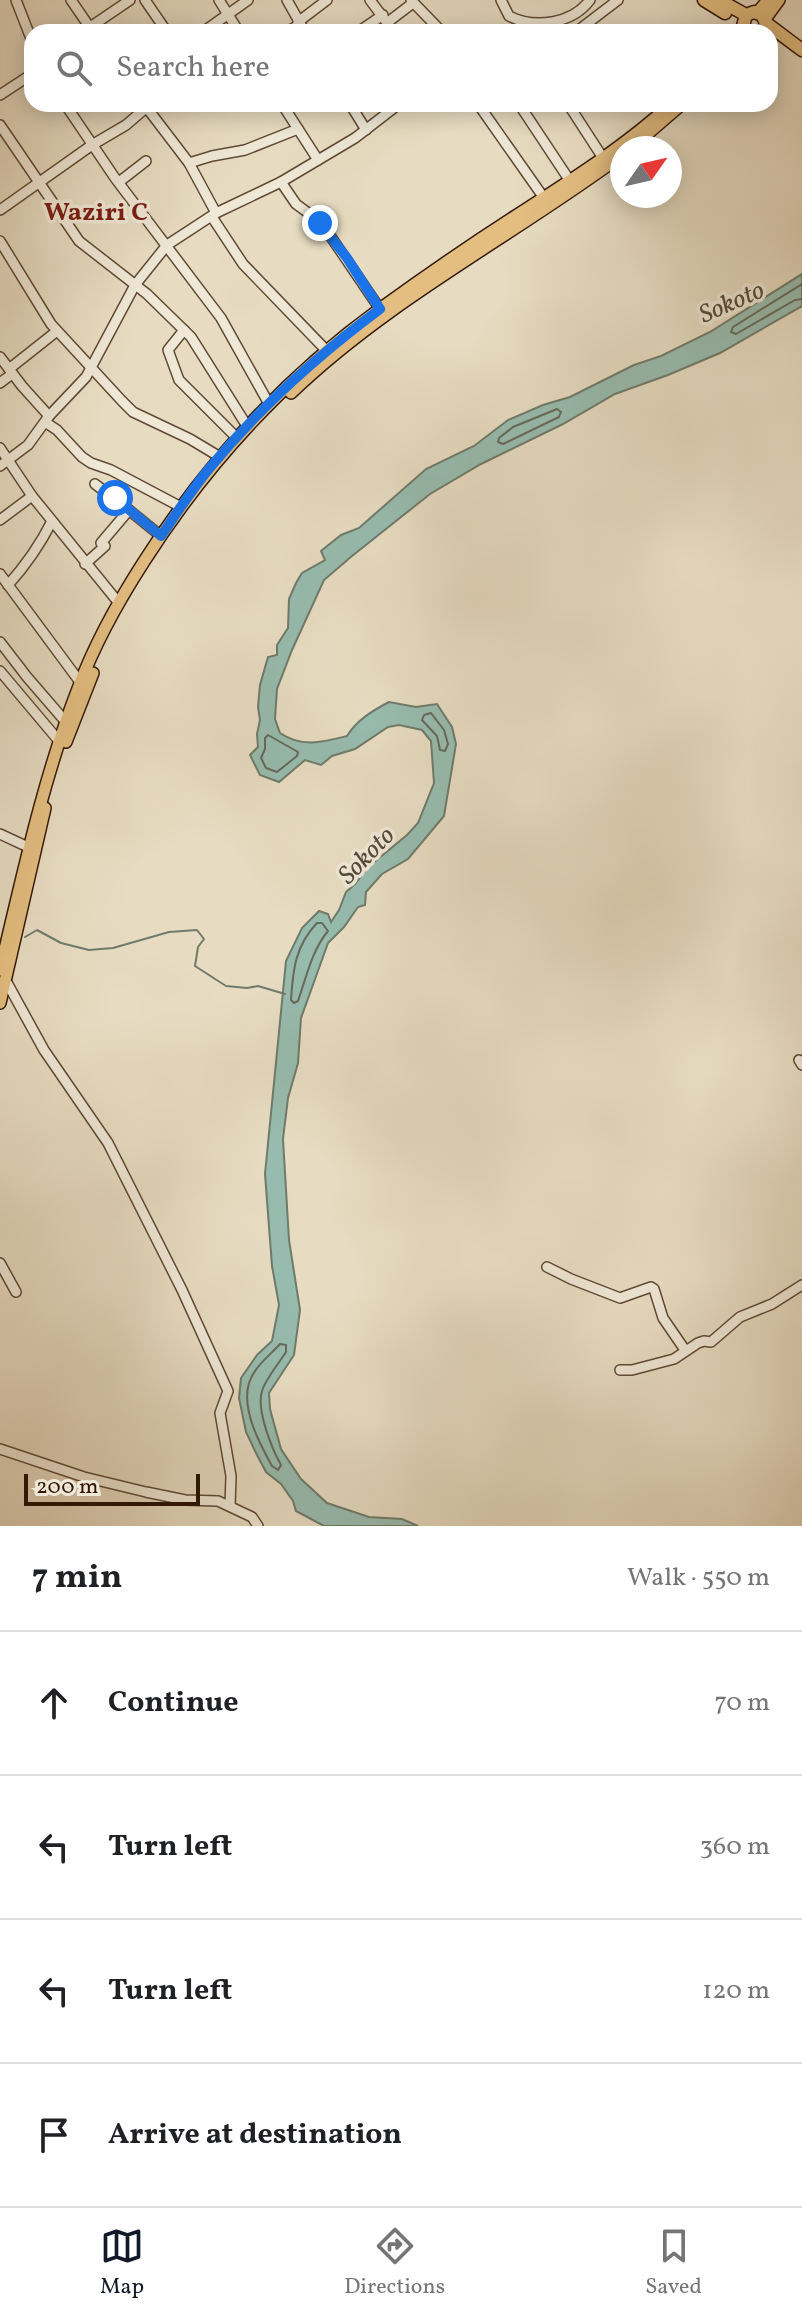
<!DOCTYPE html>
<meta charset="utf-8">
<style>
:root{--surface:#fff;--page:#f6f6f6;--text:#202124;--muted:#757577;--line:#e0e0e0;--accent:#111827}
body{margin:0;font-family:Vollkorn,serif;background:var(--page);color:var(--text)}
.compass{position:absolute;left:610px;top:136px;width:72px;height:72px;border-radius:50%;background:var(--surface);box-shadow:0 4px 20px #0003;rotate:56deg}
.scale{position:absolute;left:24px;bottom:20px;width:176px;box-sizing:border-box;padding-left:8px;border:4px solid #331906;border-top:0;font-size:22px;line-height:28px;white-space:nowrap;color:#331906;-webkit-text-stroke:6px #efe8d7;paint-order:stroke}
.stop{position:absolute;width:24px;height:24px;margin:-18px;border:6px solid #1a73e8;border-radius:50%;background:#fff}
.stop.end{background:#1a73e8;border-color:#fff;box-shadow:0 2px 8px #0008}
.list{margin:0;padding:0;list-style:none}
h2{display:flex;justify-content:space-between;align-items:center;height:104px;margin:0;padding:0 32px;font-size:34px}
h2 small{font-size:26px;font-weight:400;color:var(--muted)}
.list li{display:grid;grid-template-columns:52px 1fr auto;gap:24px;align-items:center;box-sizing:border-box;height:144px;padding:0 32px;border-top:2px solid var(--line)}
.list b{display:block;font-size:30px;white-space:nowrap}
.list em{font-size:26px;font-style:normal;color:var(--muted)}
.icon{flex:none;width:44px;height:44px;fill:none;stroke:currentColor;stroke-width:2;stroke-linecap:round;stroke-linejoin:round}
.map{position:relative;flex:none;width:802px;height:1526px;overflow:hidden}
.search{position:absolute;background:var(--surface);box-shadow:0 4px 20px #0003;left:24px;right:24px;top:24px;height:88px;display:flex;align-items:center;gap:20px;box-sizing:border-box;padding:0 28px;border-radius:24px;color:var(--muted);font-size:30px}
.sheet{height:680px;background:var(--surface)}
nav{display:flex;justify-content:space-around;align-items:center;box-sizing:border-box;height:112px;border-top:2px solid var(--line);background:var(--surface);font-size:22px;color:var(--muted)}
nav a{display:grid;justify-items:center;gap:4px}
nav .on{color:var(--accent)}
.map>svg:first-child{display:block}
</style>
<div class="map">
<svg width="802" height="1526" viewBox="0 0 802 1526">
<rect width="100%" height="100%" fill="#e7dcc2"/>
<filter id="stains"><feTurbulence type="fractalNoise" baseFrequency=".0025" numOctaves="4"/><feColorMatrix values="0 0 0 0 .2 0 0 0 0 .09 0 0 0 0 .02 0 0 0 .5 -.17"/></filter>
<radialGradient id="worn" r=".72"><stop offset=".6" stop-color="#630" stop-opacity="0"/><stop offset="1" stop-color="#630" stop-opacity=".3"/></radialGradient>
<path fill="#97bcaf" stroke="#6f7b6b" stroke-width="2" d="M802,274v32l-82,47 -52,22 -53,19 -52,30 -82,40 -51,30 -78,62 -28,24 -32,70 -15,39 -2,30 5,14c22,15 43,9 67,3 10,-16 25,-25 42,-34l27,5 21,-3 15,23 4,17 -12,72 -36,43 -26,15 -16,18 -1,13 -7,2 -14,20 -16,16 -27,75 -3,45 -10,35 -5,41 6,101 11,70 -6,45 -25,38 1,16 11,40 20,30 26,24 42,14 33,2 16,7h-94l-28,-15 -3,-10 -12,-17 -15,-12 -10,-19 -10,-21 -7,-34 2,-20 16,-23 15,-14 7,-36 -7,-39 -7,-92 21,-213 16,-33 17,-17 9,3 3,8 8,-12 7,-18 9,-8 12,-16 40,-33 11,-12 16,-40 -3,-42 -9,-11 -23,-5 -11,2 -33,22 -23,7 -11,9 -16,-5 -26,22 -19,-7 -10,-20 8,-8 -1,-13 3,-14 -2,-13 2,-22 8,-28 9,-2v-10l11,-17 1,-29 7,-16 6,-10 23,-13 -4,-9 20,-16 18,-7 67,-59 48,-23 34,-26 35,-15 27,-8 64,-32 27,-9 49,-24z"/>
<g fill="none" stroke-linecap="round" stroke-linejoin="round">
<g stroke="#656a5a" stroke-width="2">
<polyline points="802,284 733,327 731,332 736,334 795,300 802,299"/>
<polygon points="557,409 561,412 559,417 503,444 498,442 499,438 513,427"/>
<polygon points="431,713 444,730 448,744 445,751 440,750 437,736 422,720 424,715"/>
<polygon points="268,735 298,752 297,756 277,772 266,768 261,758 265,749 265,738"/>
<path d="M317,923h5l6,8c-16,19 -22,47 -30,70l-4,2 -3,-3c2,-30 4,-54 26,-77z"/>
<path d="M280,1344l6,1v7c-7,11 -21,28 -24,39 -6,19 10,58 19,74l-3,5 -6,-4c-12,-22 -31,-56 -23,-83 5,-16 20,-27 31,-39z"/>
</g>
<polyline stroke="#6f7b6b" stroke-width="2" points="25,937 37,930 61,943 89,950 113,948 169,932 197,930 204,939 198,947 195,966 226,986 247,988 258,986 285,994"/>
<g stroke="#604a35" stroke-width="12">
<g id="minor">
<polyline points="16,0 32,41"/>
<polyline points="71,0 93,32"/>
<polyline points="145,0 167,32"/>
<polyline points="219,0 239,32"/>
<polyline points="287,0 305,32"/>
<polyline points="370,0 394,32"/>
<polyline points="411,0 442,32"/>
<path d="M501,0l8,16c26,13 63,8 81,-16"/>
<polyline points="298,22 327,0"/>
<polyline points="388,22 413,3"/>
<polyline points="83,32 130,0"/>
<polyline points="203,32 248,0"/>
<polyline points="287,32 300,24"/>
<polyline points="358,32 383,15"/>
<polyline points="576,32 618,0"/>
<polyline points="0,95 32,74"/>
<polyline points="65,104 115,178 221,318 269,404"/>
<polyline points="144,104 189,163 216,213"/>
<polyline points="282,104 318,160"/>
<polyline points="350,104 366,130"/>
<polyline points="478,104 544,198"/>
<polyline points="519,104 570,181"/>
<polyline points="568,104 603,158"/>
<polyline points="0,125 79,241 147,294 191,337 247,426"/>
<polyline points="189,163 212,156 245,150 298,129"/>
<polyline points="119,182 146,161"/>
<polyline points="281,182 296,204 315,218 331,237 380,309"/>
<polyline points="0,210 92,145 126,125 147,107"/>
<polyline points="212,217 243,264 326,350"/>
<polyline points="0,241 51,324 122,401 133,412 190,439 220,457"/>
<polyline points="184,330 168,350 179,380 237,438"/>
<polyline points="0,357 22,386 49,416"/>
<polyline points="9,369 57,331"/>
<polyline points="0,383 12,374"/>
<polyline points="45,422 57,430 82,457 91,463 111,470 181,507"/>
<polyline points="0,448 32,496 118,602"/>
<polyline points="0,466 28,445 49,416 86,377 135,285 167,245 216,213 281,182 355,138 399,104"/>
<polyline points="129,510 161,536"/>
<polyline points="0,520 32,496"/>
<polyline points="85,564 105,546 101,543 129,510 95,484"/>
<polyline points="0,574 80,682"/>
<path d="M8,585c18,-20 32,-40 44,-64"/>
<polyline points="0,642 27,677 65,721"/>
<polyline points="0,671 59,741"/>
<polyline points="0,834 28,847"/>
<polyline points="5,979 44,1050 108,1143 182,1290 228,1391 220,1413 231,1476 230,1506"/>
<polyline points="799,1060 802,1065"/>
<polyline points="0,1263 16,1292"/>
<polyline points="547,1267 571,1279 620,1298 651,1287 654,1289 663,1318 685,1350"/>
<polyline points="620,1370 632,1370 674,1359 698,1343 704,1341 711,1342 740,1317 772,1304 802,1285"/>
<polyline points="0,1449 84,1477 146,1492 185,1500 218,1501 252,1517 258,1526"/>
</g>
</g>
<g stroke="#331906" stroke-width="14">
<g id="major">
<polyline points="758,12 768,0"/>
<polyline points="765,19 779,0"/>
<polyline points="631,148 682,104"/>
<path d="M291,393c99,-95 222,-157 331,-238"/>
<polyline points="66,742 93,673"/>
<path d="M0,970c23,-96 43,-192 79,-284 16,-43 39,-84 64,-123 63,-99 142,-185 237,-254 44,-32 89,-63 134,-92 54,-35 109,-69 157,-113"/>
<polyline points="0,1003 45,808"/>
</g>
</g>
<g stroke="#331906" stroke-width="15">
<g id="highway">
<polyline points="704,0 725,13"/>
<polyline points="719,0 746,15 754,12 762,15 766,23 763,32"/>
<polyline points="746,15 743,26 746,32"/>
<polyline points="766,23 802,50"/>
</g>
</g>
<use href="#minor" stroke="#efe8d7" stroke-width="9"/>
<use href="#major" stroke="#e4be81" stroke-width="11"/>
<use href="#highway" stroke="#e4be81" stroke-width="12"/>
</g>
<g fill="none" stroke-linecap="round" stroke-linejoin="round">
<path stroke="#1a73e8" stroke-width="10" d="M115,498l46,38c15,-22 30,-45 47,-66 50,-61 109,-114 172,-161l-33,-51 -27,-35"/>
</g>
<g text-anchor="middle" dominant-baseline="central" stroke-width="7" stroke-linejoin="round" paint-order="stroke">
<g font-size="26" font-weight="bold" fill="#7a1f14" stroke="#efe8d7">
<text x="96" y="213">Waziri C</text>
</g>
<g font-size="26" font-style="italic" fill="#514a39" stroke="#efe8d7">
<text transform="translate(732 303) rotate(-24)">Sokoto</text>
<text transform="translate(367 856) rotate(-46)">Sokoto</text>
</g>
</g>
<rect width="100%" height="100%" filter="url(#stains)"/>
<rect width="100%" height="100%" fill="url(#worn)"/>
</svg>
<svg class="compass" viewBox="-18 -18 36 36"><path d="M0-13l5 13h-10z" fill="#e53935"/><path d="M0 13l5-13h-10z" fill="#757577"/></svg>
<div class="scale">200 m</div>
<div class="stop" style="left:115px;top:498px"></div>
<div class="stop end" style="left:320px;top:223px"></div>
<div class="search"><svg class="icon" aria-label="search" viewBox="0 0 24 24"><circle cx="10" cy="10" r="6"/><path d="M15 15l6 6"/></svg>Search here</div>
</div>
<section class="sheet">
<h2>7 min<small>Walk · 550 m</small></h2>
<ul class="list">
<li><svg class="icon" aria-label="ahead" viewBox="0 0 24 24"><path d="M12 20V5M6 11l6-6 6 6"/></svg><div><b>Continue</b></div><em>70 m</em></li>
<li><svg class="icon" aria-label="left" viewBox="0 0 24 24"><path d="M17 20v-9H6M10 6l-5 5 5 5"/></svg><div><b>Turn left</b></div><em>360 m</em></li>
<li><svg class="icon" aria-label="left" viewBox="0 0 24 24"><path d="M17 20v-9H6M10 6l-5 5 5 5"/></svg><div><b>Turn left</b></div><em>120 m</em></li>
<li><svg class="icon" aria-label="arrive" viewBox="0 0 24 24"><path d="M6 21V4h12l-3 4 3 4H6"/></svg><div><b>Arrive at destination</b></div></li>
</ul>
</section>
<nav>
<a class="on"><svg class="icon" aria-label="map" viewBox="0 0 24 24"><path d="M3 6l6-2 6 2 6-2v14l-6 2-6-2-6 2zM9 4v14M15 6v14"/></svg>Map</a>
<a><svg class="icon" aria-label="directions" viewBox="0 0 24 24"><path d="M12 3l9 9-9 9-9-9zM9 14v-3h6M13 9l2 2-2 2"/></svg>Directions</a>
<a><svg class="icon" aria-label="saved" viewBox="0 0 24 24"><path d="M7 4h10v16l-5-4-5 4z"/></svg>Saved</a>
</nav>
